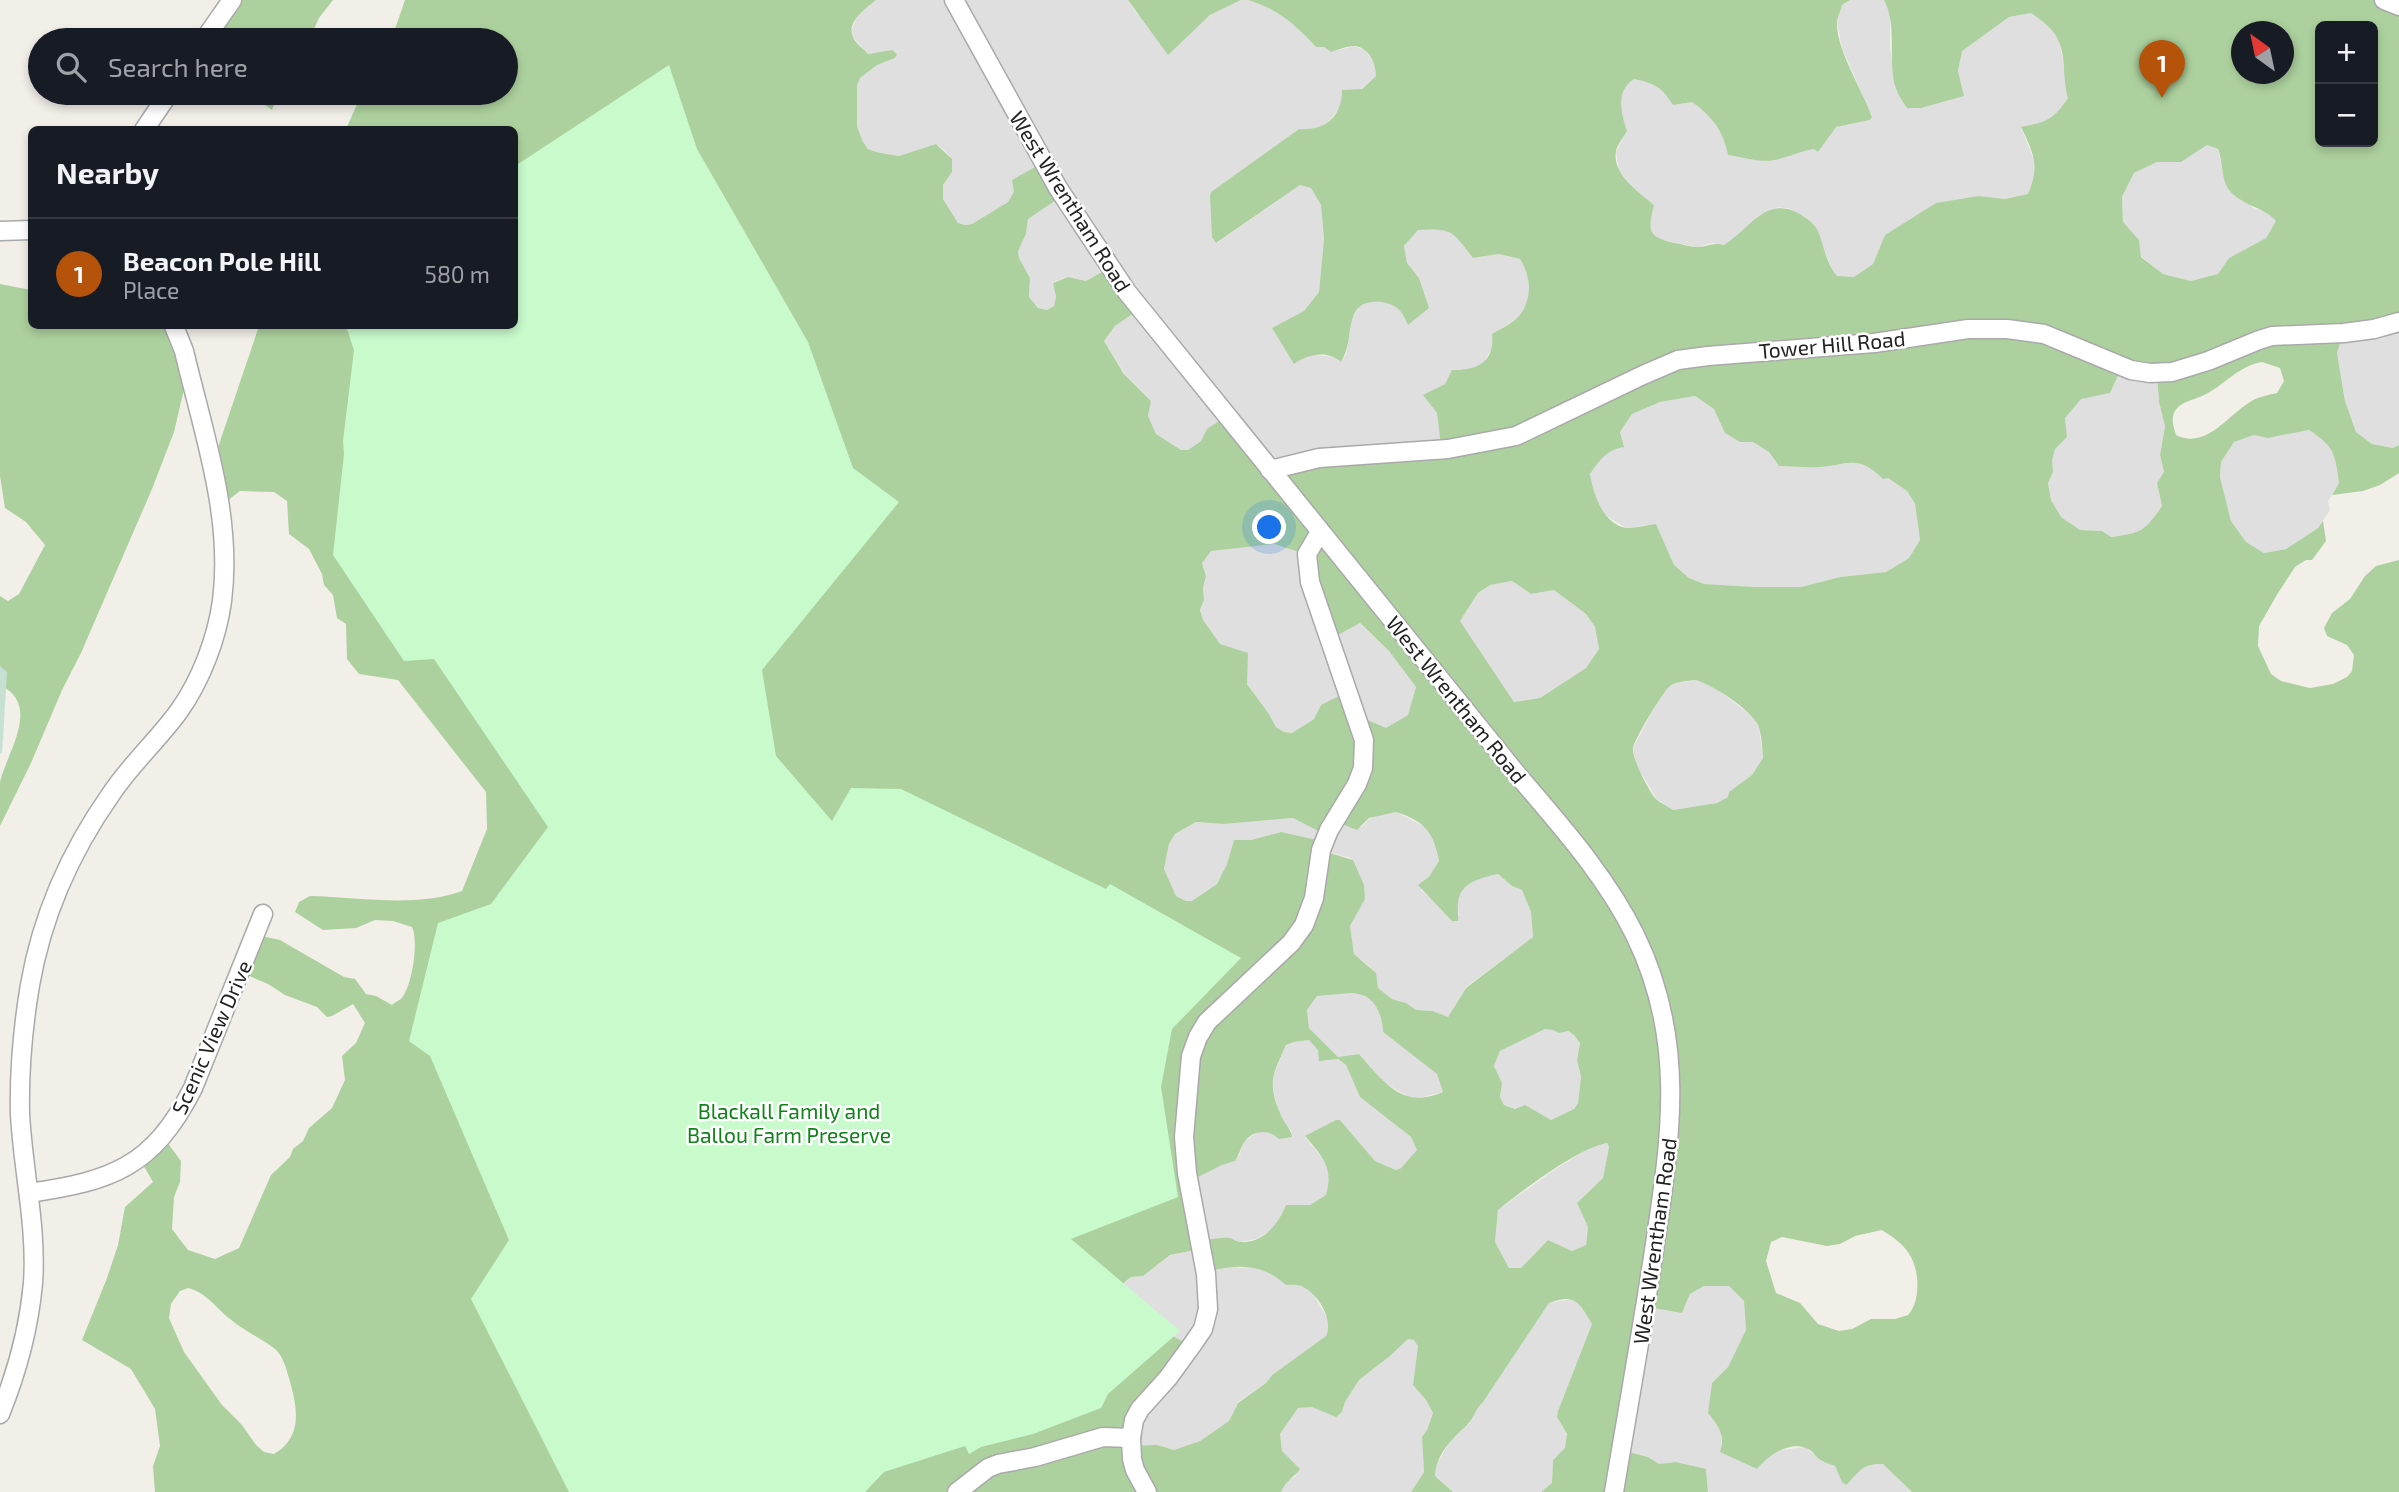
<!DOCTYPE html>
<meta charset="utf-8">
<style>
:root{--surface:#171b24;--page:#242831;--text:#f1f3f6;--muted:#9ea1a6;--line:#363941;--accent:#b45309}
body{margin:0;font-family:"Exo 2",sans-serif;background:var(--page);color:var(--text)}
.controls{position:absolute;right:21px;top:21px;display:grid;overflow:hidden;border-radius:10px;box-shadow:0 4px 10px #0003}
.controls button{width:63px;height:63px;display:grid;place-items:center;padding:0;border:0;border-bottom:2px solid var(--line);background:var(--surface);color:var(--text);font:35px sans-serif}
.compass{position:absolute;left:2231px;top:21px;width:63px;height:63px;border-radius:50%;background:var(--surface);box-shadow:0 4px 10px #0003;rotate:327deg}
.you{position:absolute;left:1270px;top:528px;width:24px;height:24px;margin:-18px;border:5px solid #fff;border-radius:50%;background:#1a73e8;box-shadow:0 0 0 10px #1a73e833}
.badge{display:grid;place-items:center;width:46px;height:46px;border-radius:50%;background:var(--accent);color:#fff;font-size:23px;font-weight:700}
.pin{position:absolute;translate:-50% -58px;filter:drop-shadow(0 2px 4px #0008)}
.pin::after{content:'';position:absolute;top:37px;width:24px;height:21px;background:inherit;clip-path:polygon(0 0,100% 0,50% 100%)}
.list{margin:0;padding:0;list-style:none}
h2{display:flex;justify-content:space-between;align-items:center;height:91px;margin:0;padding:0 28px;font-size:30px}
h2 small{font-size:23px;font-weight:400;color:var(--muted)}
.list li{display:grid;grid-template-columns:46px 1fr auto;gap:21px;align-items:center;box-sizing:border-box;height:112px;padding:0 28px;border-top:2px solid var(--line)}
.list b{display:block;font-size:26px;white-space:nowrap}
.list p{margin:0;font-size:23px;white-space:nowrap;color:var(--muted)}
.list em{font-size:23px;font-style:normal;color:var(--muted)}
.icon{flex:none;width:38px;height:38px;fill:none;stroke:currentColor;stroke-width:2;stroke-linecap:round;stroke-linejoin:round}
.map{position:relative;flex:none;width:2399px;height:1492px;overflow:hidden}
.search{position:absolute;background:var(--surface);box-shadow:0 4px 10px #0003;left:28px;top:28px;width:490px;height:77px;display:flex;align-items:center;gap:18px;box-sizing:border-box;padding:0 24px;border-radius:38px;color:var(--muted);font-size:26px}
.panel{position:absolute;background:var(--surface);box-shadow:0 4px 10px #0003;left:28px;top:126px;width:490px;height:203px;border-radius:10px}
.map>svg:first-child{display:block}
</style>
<div class="map">
<svg width="2399" height="1492" viewBox="0 0 2399 1492">
<rect width="100%" height="100%" fill="#f2efe9"/>
<g fill="#e0dfdf">
<polygon points="876,0 1128,0 1137,14 1202,22 1210,15 1241,0 1248,0 1265,5 1293,22 1316,47 1324,47 1331,52 1354,46 1365,50 1376,66 1376,76 1342,105 1324,127 1313,130 1299,129 1211,192 1217,243 1300,185 1311,188 1321,205 1324,239 1319,292 1304,311 1272,328 1295,363 1308,354 1335,357 1341,362 1346,355 1352,318 1359,307 1371,301 1391,303 1402,311 1419,278 1407,263 1404,246 1418,230 1440,228 1454,233 1473,258 1499,254 1520,259 1528,271 1529,299 1519,317 1492,334 1493,346 1483,363 1469,371 1452,371 1445,384 1429,393 1437,413 1441,447 1276,468 1207,429 1201,441 1188,450 1181,450 1156,434 1148,416 1151,401 1125,374 1104,341 1115,326 1137,311 1108,268 1086,281 1068,277 1053,282 1056,297 1054,306 1047,310 1038,308 1029,297 1030,278 1019,258 1018,251 1026,234 1028,219 1020,176 1016,177 1014,193 1008,202 972,224 965,225 958,223 943,199 943,185 952,172 950,156 937,144 899,156 876,152 868,149 862,140 857,126 857,86 860,78 877,65 895,58 892,51 868,54 853,37 852,29 858,15"/>
<polygon points="1850,0 1884,0 1890,12 1890,48 1896,91 1907,108 1963,96 1958,71 1961,51 2009,17 2031,13 2047,24 2060,42 2068,98 2057,114 2046,123 2021,128 2034,160 2035,179 2028,194 2005,199 1979,196 1885,235 1873,264 1854,277 1837,276 1832,269 1825,252 1791,209 1778,207 1762,214 1734,239 1724,245 1713,243 1697,247 1657,239 1652,234 1650,223 1654,205 1631,186 1619,170 1616,152 1627,131 1621,114 1620,98 1627,83 1634,79 1652,82 1666,94 1673,105 1692,102 1706,112 1725,139 1728,155 1773,161 1799,151 1815,149 1836,127 1870,120 1872,116 1842,48 1837,22 1842,5"/>
<polygon points="2207,145 2218,149 2223,173 2253,208 2268,212 2276,221 2266,238 2229,258 2218,274 2191,281 2163,274 2141,256 2139,240 2123,223 2122,197 2134,173 2157,162 2181,162"/>
<polygon points="2399,321 2399,445 2393,448 2372,444 2356,432 2345,401 2337,353 2344,331"/>
<polygon points="2122,367 2157,374 2159,402 2165,426 2160,455 2164,472 2157,483 2162,506 2147,528 2139,533 2110,537 2102,531 2080,530 2061,517 2051,500 2048,483 2053,472 2051,460 2055,448 2067,437 2065,418 2081,398 2110,393"/>
<polygon points="1695,396 1714,409 1724,426 1740,442 1752,441 1769,452 1779,466 1818,467 1859,462 1871,467 1883,478 1888,478 1907,491 1915,505 1920,540 1909,558 1886,572 1840,577 1801,587 1756,587 1704,584 1689,578 1674,565 1656,524 1626,528 1604,514 1593,493 1590,474 1603,455 1615,448 1620,432 1632,414 1660,402"/>
<polygon points="2309,430 2326,441 2334,451 2339,483 2328,501 2330,510 2318,528 2286,549 2264,553 2246,542 2231,521 2220,477 2221,462 2234,442 2254,435 2268,438"/>
<polygon points="1274,544 1305,554 1328,641 1359,623 1389,651 1416,687 1408,716 1386,729 1356,715 1321,705 1314,719 1292,733 1284,732 1276,727 1269,714 1210,632 1203,620 1200,610 1204,600 1203,588 1206,577 1202,562 1210,551"/>
<polygon points="1512,581 1531,594 1554,590 1586,614 1595,627 1599,649 1586,668 1540,698 1514,702 1460,621 1478,593 1489,585"/>
<polygon points="1696,680 1710,684 1753,717 1759,728 1763,758 1752,775 1730,792 1728,797 1717,803 1673,810 1656,798 1644,777 1637,769 1633,748 1656,704 1668,687 1677,683"/>
<polygon points="1396,812 1429,829 1436,841 1439,861 1421,890 1432,899 1460,916 1457,907 1459,894 1466,886 1480,878 1498,874 1512,886 1522,890 1531,912 1533,937 1466,987 1448,1017 1433,1011 1416,1010 1406,1003 1392,999 1378,988 1370,967 1354,954 1350,926 1365,899 1351,858 1323,851 1321,841 1281,832 1251,840 1234,840 1227,864 1217,884 1193,901 1186,901 1176,896 1164,869 1169,844 1175,834 1196,822 1224,824 1293,818 1322,833 1333,821 1362,827 1369,819 1378,815"/>
<polygon points="1352,993 1361,993 1376,1004 1382,1016 1383,1032 1437,1074 1443,1092 1414,1099 1407,1096 1385,1083 1359,1054 1338,1057 1309,1028 1307,1010 1317,996"/>
<polygon points="1545,1029 1567,1031 1574,1035 1580,1043 1577,1060 1581,1077 1578,1103 1574,1109 1551,1120 1504,1105 1500,1097 1502,1083 1494,1066 1500,1051"/>
<polygon points="1309,1040 1315,1045 1324,1061 1338,1059 1346,1065 1360,1097 1411,1137 1418,1150 1401,1168 1396,1170 1375,1161 1340,1120 1305,1137 1327,1164 1330,1182 1326,1195 1310,1205 1286,1205 1280,1219 1273,1229 1256,1239 1241,1242 1228,1238 1202,1241 1192,1179 1222,1165 1235,1161 1240,1154 1243,1142 1261,1130 1268,1131 1276,1136 1292,1132 1280,1115 1271,1082 1286,1045 1294,1042"/>
<polygon points="1606,1143 1609,1147 1603,1178 1577,1203 1588,1227 1586,1245 1572,1251 1548,1240 1521,1268 1509,1268 1495,1242 1498,1210 1557,1168 1595,1145"/>
<polygon points="1200,1249 1209,1271 1231,1266 1241,1268 1253,1266 1275,1275 1286,1285 1295,1284 1304,1287 1313,1294 1329,1321 1329,1331 1326,1336 1272,1375 1266,1383 1238,1402 1229,1421 1200,1441 1174,1450 1131,1446 1169,1334 1119,1289 1131,1277 1143,1276 1170,1255"/>
<polygon points="1704,1286 1729,1286 1744,1301 1746,1330 1728,1367 1712,1383 1710,1416 1716,1421 1721,1432 1722,1447 1721,1451 1765,1459 1781,1450 1805,1447 1819,1459 1835,1466 1842,1482 1851,1481 1859,1470 1871,1464 1883,1464 1912,1492 1708,1492 1706,1469 1676,1462 1659,1464 1648,1457 1620,1450 1648,1307 1684,1309 1690,1294"/>
<polygon points="1572,1299 1578,1301 1592,1324 1558,1411 1557,1417 1567,1435 1565,1448 1553,1460 1552,1483 1541,1492 1453,1492 1435,1476 1436,1465 1455,1434 1469,1424 1476,1408 1483,1402 1549,1303"/>
<polygon points="1408,1339 1414,1340 1418,1346 1413,1385 1426,1400 1433,1413 1427,1430 1422,1437 1424,1472 1411,1492 1281,1492 1284,1484 1296,1476 1282,1451 1280,1434 1298,1408 1312,1407 1342,1412 1345,1402 1359,1380 1390,1356"/>
</g>
<g fill="#add19e" fill-rule="evenodd">
<polygon points="229,0 333,0 319,18 309,40 201,40"/>
<path d="M405,0h471c-9,8 -30,21 -23,37 2,6 11,12 15,17l24,-4 5,4 -2,4 -18,7 -17,13 -3,8v40l5,14 6,9 8,3 23,4 37,-12 16,15v13l-9,13v14l15,24 7,2 7,-1 36,-22 6,-10 -2,-12 30,-17 20,33 -34,23 -2,15 -8,17 1,7 11,20 -1,19 9,11 9,2 7,-4 2,-9 -3,-14 15,-6 18,4 23,-13 28,43 -22,15 -11,15 20,33 27,27 -3,15 8,18 25,16h7l13,-9 6,-12 18,-12 43,51 173,-21 -4,-34 -14,-18 22,-11 7,-14c25,1 43,-8 40,-36 8,-5 21,-11 27,-18 14,-17 12,-40 1,-57l-21,-5 -26,4c-21,-27 -20,-30 -55,-28l-14,16 3,17 12,15 10,30 -21,17c-6,-14 -11,-21 -27,-23 -41,-3 -24,37 -40,60 -14,-12 -32,-8 -47,2l-22,-36 32,-17 15,-19 5,-53 -3,-34 -10,-17 -11,-3 -84,58 -4,-6 -2,-41 1,-4 88,-63c26,2 43,-12 43,-39l20,-1 14,-13c0,-12 -7,-29 -22,-30 -7,0 -16,4 -23,6l-7,-5h-8c-21,-23 -38,-38 -68,-47h602l-8,5c-1,5 -4,11 -5,16 -2,27 26,70 35,96l-2,3 -34,7 -18,25 -4,-3c-14,2 -25,8 -39,11 -13,3 -34,-3 -47,-5 -4,-23 -17,-40 -36,-53l-19,3c-11,-18 -19,-22 -39,-26 -19,12 -13,34 -7,52 -3,6 -10,14 -11,20 -4,24 23,41 38,54 -6,26 -7,32 21,38 7,1 15,4 22,4 12,0 14,-5 27,-2 25,-15 41,-49 74,-32 7,4 16,10 20,18 6,15 8,32 19,45l17,1 19,-13 12,-29 51,-32 43,-7 26,3 23,-5c12,-28 6,-40 -7,-67 26,-5 32,-7 47,-29 -9,-41 5,-58 -37,-85l-22,4 -47,34 -4,20 6,25 -43,12h-14c-4,-6 -9,-13 -11,-19 -9,-29 2,-63 -12,-89h515v321l-55,10 -7,22 8,48 11,31 16,12 21,4 6,-3v28l-19,12 -17,6 -31,4 7,-12c-4,-29 -4,-36 -30,-53l-41,8 -14,-3 -20,7 -13,20 -1,15 11,44 15,21 18,11 22,-4 32,-21 5,-7 3,20 -14,19h-6l-11,7 -17,26 -19,33 -1,20 13,28 10,7 29,7 23,-4 14,-7 5,-6 2,-16 -7,-10 -20,-9 -3,-8 8,-15 18,-14 15,-23 11,-10 23,-6v932h-487l-29,-28c-22,-1 -23,8 -37,21l-4,-3 -7,-16c-5,-2 -12,-4 -16,-7 -5,-4 -7,-9 -13,-11 -17,-7 -39,8 -49,21l-37,-17c6,-16 -2,-27 -12,-39l4,-30 16,-16 18,-37 -2,-29 -15,-15h-25l-14,8 -8,19 -34,-6 -27,143 27,7 11,7 17,-2 30,7 2,23h-167l11,-9 1,-23 12,-12 2,-14 -10,-17 1,-6 34,-87c-13,-21 -16,-31 -43,-21l-66,99c-8,7 -9,16 -16,23 -15,14 -31,29 -32,51l18,16h-42l13,-20 -2,-35 5,-7 6,-17 -7,-13 -13,-15 5,-39 -4,-6 -6,-1 -18,17 -31,24 -14,22 -3,10 -6,5 -24,-10 -14,1 -18,26 2,17 18,18c-6,9 -15,12 -19,23h-1126l-2,-26 7,-20 -5,-37 -24,-40 -49,-29 25,-62 11,-33 7,-38 28,-25 -11,-19 25,-21 14,19 -1,21 -6,15 -2,32 16,21 27,9 24,-11 32,-73 19,-18 3,-8 10,-8 6,-13 23,-20 13,-28 -3,-24 14,-13 9,-20 -12,-19 -21,12 -5,1 -10,-10 -32,-12 -17,-11 -23,-10 12,-39 23,5 64,37 11,2 11,15 10,2 16,9c0,-1 9,-6 9,-6 11,-12 18,-57 11,-72l-19,-6 -18,-1 -19,8 -33,2 -28,-18 4,-10 11,-6c49,1 105,12 152,-5l25,-62 -1,-37 -88,-112 -39,-6 -12,-15 -1,-35 -9,-6 -4,-23 -9,-10 -2,-11 -13,-25 -20,-15 -2,-33 -13,-9 -34,-1 -22,17 -7,-40 48,-142h255v-196l-168,-1 16,-36h144v-53h-117l6,-11zM2320,26h53v116h-53zM2242,32h42v42h-42zM2207,145l11,4c5,12 3,32 12,42 13,15 34,16 46,30l-10,17 -37,20 -11,16 -27,7 -28,-7 -22,-17 -2,-17 -16,-18 -1,-25 12,-24 23,-11h24zM2262,362l18,6 4,13 -7,12c-9,2 -20,4 -27,9 -22,13 -44,48 -74,33 -2,-7 -5,-14 -2,-22 5,-12 22,-13 32,-19 21,-11 31,-27 56,-32zM2122,367l35,7 2,28 6,24 -5,29 4,17 -7,11 5,23c-19,27 -19,26 -51,31l-9,-6 -22,-1 -19,-13 -10,-17 -3,-17 5,-11 -1,-12 3,-11 12,-12 -2,-19 16,-19 29,-6zM1695,396l19,13 11,24 15,9h13l16,10 10,14c13,0 27,2 41,1 30,-2 37,-13 63,12l5,-1 19,13 8,13 5,36 -11,18 -23,14 -46,5 -39,10h-45l-52,-3 -15,-6 -15,-13 -18,-41c-9,1 -20,4 -29,4 -24,-3 -34,-35 -37,-54 10,-14 16,-24 34,-27l-4,-15 12,-18 28,-12zM1274,544l31,10 22,87 33,-18 29,28 27,36 -8,28 -22,13 -30,-13 -15,-20 -20,10 -7,14 -22,14 -8,-1 -8,-5 -7,-13 -22,-30 1,-31 -28,-9 -17,-24 -3,-10 4,-10 -1,-12 3,-12 -4,-13 9,-12zM1512,581l19,13 23,-4 32,24 9,13 4,22 -13,19 -46,30 -26,4 -54,-81 18,-28 12,-8zM1696,680c17,5 54,29 62,45 4,10 4,23 5,33l-11,17 -23,17 -1,5 -11,6 -44,7c-5,-4 -13,-7 -18,-12 -7,-9 -23,-39 -22,-50 1,-8 30,-57 37,-62 7,-5 18,-5 26,-6zM1396,812c28,9 38,20 43,49l-10,16 -11,8 34,36h6c1,-7 -1,-11 0,-18 2,-21 23,-25 40,-29l14,12 10,4 9,22 2,25 -67,51 -18,29 -15,-6 -17,-1 -10,-7 -14,-4 -14,-11 -2,-15 -22,-19 -4,-28 15,-27 -1,-14 -11,-25 -30,-9 -1,-10 -41,-9 -30,8h-17l-7,24 -10,20 -25,17h-6l-10,-5 -12,-27 5,-25 6,-10 21,-12 28,2 69,-6 29,15 15,-11 20,8 12,-12zM1352,993c22,1 30,19 31,39l54,42 6,18c-41,18 -59,-10 -84,-38l-21,3 -29,-29 -2,-18 10,-14zM1545,1029l8,1 6,3 9,-2 6,4 6,8 -3,17 4,17 -3,26 -4,6 -23,11 -26,-15 -10,4 -11,-4 -4,-8 2,-14 -8,-17 6,-15zM1309,1040l9,10 1,11 19,-2 8,6 14,32 51,40 6,13 -16,18 -5,2 -21,-9 -35,-41h-4l-31,16c17,20 29,31 21,59l-16,10h-24c-7,18 -23,39 -45,37 -4,0 -7,-3 -11,-4 -8,-1 -19,2 -28,2l-10,-60 30,-15 13,-4c4,-6 5,-11 8,-17 8,-14 25,-16 36,-5l13,-2c-1,-9 -9,-15 -12,-24 -13,-32 -7,-38 6,-68l8,-3zM1607,1143l2,4 -6,31 -26,25 11,24 -2,18 -14,6 -24,-11 -27,28h-12l-14,-26 3,-32c24,-19 80,-62 109,-67zM1882,1230c11,7 23,15 29,27 9,17 9,45 -3,58l-13,4h-24l-19,10 -13,2 -21,-7 -18,-21 -24,-10 -10,-32 5,-19 11,-5 45,9 13,-2 15,-8zM1200,1249l10,22c27,-7 54,-7 76,14 6,0 11,-1 17,2 15,7 31,33 23,49l-54,39 -6,8 -28,20 -9,18 -29,20 -26,9 -17,-5 -26,1 16,-38 42,-63 -20,-11 -50,-45 7,-8 5,-4 12,-1 27,-21zM188,1288c18,4 28,20 42,31 14,12 31,19 45,30 8,7 11,19 14,29 8,28 15,59 -15,76l-10,-2 -8,-7 -14,-20 -20,-20 -38,-53 -15,-34 2,-14 9,-13z"/>
<polygon points="1128,0 1241,0 1210,15 1168,55"/>
<polygon points="249,93 278,93 272,110"/>
<path d="M0,284l31,6 1,36h142l14,46 -14,60 -22,57 -71,164 -19,37 -31,73 -31,63c0,-13 0,-31 0,-44 7,-30 42,-77 0,-97v-89l8,5 11,-7 26,-49 -19,-23 -21,-14 -5,-32z"/>
</g>
<polygon fill="#c6e0d4" points="0,666 7,672 2,753 0,754"/>
<polygon fill="#c8facc" points="669,65 697,149 808,342 853,468 899,502 762,670 776,756 832,821 851,788 901,789 1106,889 1110,884 1241,958 1172,1029 1161,1087 1178,1197 1071,1239 1180,1331 1108,1394 1101,1408 1033,1434 981,1447 969,1454 965,1446 884,1472 865,1492 569,1492 471,1299 509,1240 430,1056 409,1041 438,923 491,904 548,827 434,659 404,661 333,555 344,454 343,441 354,350 346,326 514,326 515,166"/>
<g fill="none" stroke-linecap="round" stroke-linejoin="round">
<g stroke="#a9a9a9" stroke-width="21">
<g id="minor">
<path d="M954,0l104,188 69,104 389,481c43,51 89,101 119,162 53,108 35,208 18,322 -12,78 -26,157 -39,235"/>
<polyline points="2384,0 2399,6"/>
<polyline points="204,40 232,0"/>
<polyline points="144,130 169,93"/>
<polyline points="0,231 32,230"/>
<polyline points="1270,470 1319,458 1448,449 1516,436 1643,375 1678,360 1708,356 1874,343 1968,329 2007,329 2044,334 2131,370 2150,373 2172,372 2208,361 2259,340 2272,336 2344,333 2374,329 2399,322"/>
<path d="M29,1193c83,-12 124,-26 164,-105l70,-174"/>
<path d="M0,1414c17,-42 29,-86 33,-131 4,-57 -10,-112 -13,-169 -1,-43 3,-87 10,-129 12,-69 41,-134 81,-191 20,-30 47,-54 68,-83 22,-31 38,-73 43,-110 11,-85 -19,-169 -38,-250l-10,-25"/>
<polyline points="957,1492 988,1468 998,1464 1035,1457 1103,1437 1131,1438"/>
<polyline points="1147,1492 1135,1470 1132,1459 1131,1438 1134,1420 1140,1409 1168,1378 1192,1345 1203,1329 1208,1309 1206,1274 1187,1173 1184,1137 1191,1056 1198,1037 1207,1022 1291,943 1304,925 1314,898 1321,850 1329,830 1357,784 1363,768 1364,740 1310,582 1307,554 1320,532"/>
</g>
</g>
<use href="#minor" stroke="#fff" stroke-width="18"/>
</g>
<g text-anchor="middle" dominant-baseline="central" stroke-width="5" stroke-linejoin="round" paint-order="stroke">
<g font-size="21" fill="#222" stroke="#fff">
<text transform="translate(1071 201) rotate(58)">West Wrentham Road</text>
<text transform="translate(1832 344) rotate(-5)">Tower Hill Road</text>
<text transform="translate(1457 699) rotate(51)">West Wrentham Road</text>
<text transform="translate(211 1037) rotate(-66)">Scenic View Drive</text>
<text transform="translate(1654 1241) rotate(-82)">West Wrentham Road</text>
</g>
<g font-size="21" fill="#0c8416" stroke="#fff">
<text x="789" y="1110">Blackall Family and<tspan x="789" dy="24">Ballou Farm Preserve</tspan></text>
</g>
</g>
</svg>
<div class="controls">
<button>+</button>
<button>−</button>
</div>
<svg class="compass" viewBox="-18 -18 36 36"><path d="M0-13l5 13h-10z" fill="#e53935"/><path d="M0 13l5-13h-10z" fill="#9ea1a6"/></svg>
<div class="you"></div>
<div class="pin badge" style="left:2162px;top:98px">1</div>
<div class="search"><svg class="icon" aria-label="search" viewBox="0 0 24 24"><circle cx="10" cy="10" r="6"/><path d="M15 15l6 6"/></svg>Search here</div>
<section class="panel">
<h2>Nearby<small></small></h2>
<ul class="list">
<li><span class="badge">1</span><div><b>Beacon Pole Hill</b><p>Place</p></div><em>580 m</em></li>
</ul>
</section>
</div>
